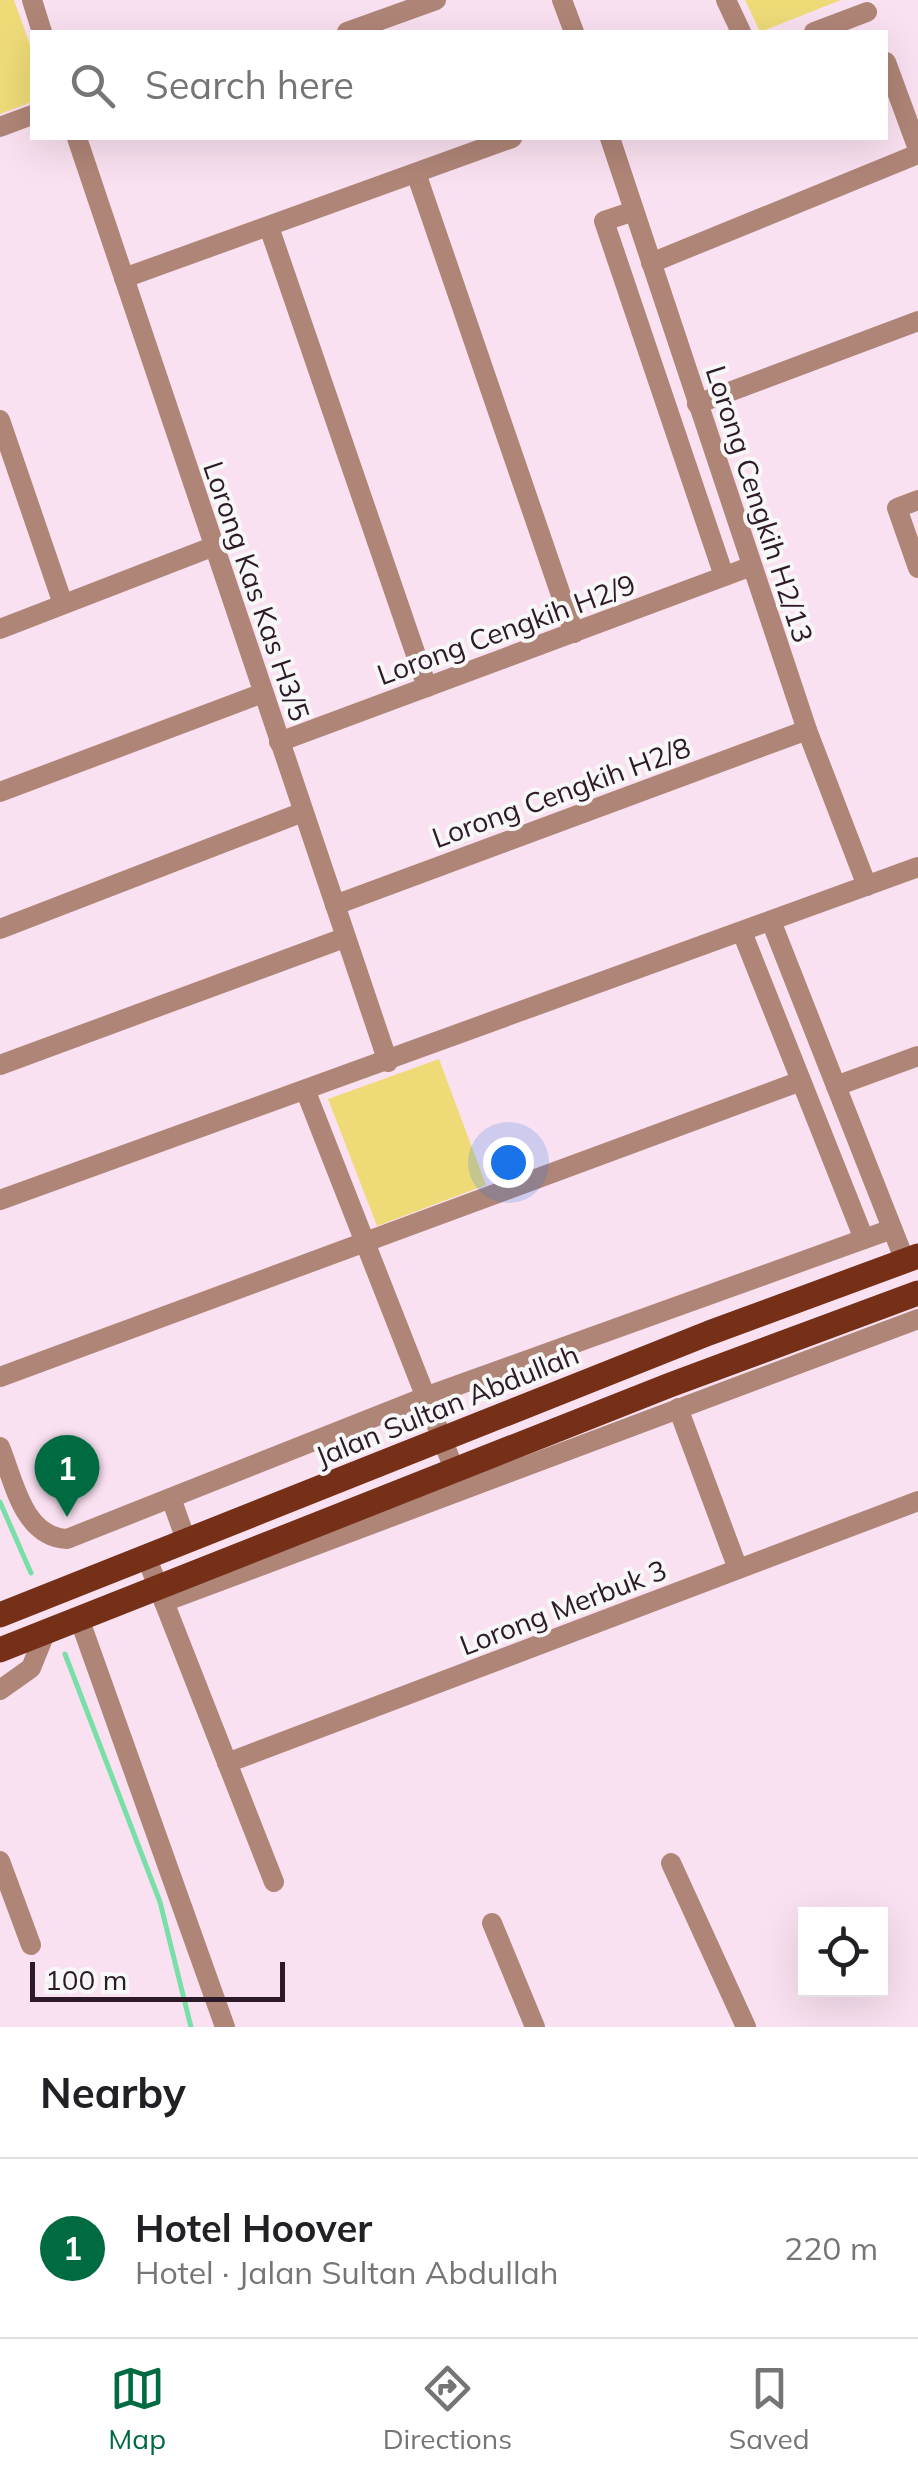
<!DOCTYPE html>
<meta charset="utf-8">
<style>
:root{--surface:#fff;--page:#f6f6f6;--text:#202124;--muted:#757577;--line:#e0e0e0;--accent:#006a41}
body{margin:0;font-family:Mulish,sans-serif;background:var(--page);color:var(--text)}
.controls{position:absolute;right:30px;bottom:30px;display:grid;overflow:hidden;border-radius:0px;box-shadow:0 10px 40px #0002}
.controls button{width:90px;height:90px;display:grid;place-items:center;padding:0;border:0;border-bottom:2px solid var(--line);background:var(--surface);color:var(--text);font:50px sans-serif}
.scale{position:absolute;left:30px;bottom:25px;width:255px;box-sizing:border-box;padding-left:10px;border:5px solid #2e1928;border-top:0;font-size:28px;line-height:35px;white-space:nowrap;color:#2e1928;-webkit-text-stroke:8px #f7f7f7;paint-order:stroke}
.you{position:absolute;left:508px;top:1162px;width:35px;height:35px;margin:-25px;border:8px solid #fff;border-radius:50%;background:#1a73e8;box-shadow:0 0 0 15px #1a73e833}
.badge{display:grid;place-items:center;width:65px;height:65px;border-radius:50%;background:var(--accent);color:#fff;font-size:32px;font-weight:700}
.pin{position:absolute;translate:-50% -82px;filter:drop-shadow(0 2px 5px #0008)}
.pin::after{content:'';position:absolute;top:52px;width:35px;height:30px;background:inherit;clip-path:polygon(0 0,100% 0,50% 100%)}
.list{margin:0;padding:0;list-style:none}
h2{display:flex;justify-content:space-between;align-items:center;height:130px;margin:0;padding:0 40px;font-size:42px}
h2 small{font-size:32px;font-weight:400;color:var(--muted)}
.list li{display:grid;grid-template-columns:65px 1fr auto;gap:30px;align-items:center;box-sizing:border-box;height:180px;padding:0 40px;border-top:2px solid var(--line)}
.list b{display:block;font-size:38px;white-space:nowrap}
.list p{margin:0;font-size:32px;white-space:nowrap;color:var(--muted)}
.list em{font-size:32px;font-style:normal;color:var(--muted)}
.icon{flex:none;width:55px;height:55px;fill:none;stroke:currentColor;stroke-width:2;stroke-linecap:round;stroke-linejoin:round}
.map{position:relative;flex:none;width:918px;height:2027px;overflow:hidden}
.search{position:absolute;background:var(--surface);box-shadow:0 10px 40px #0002;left:30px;right:30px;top:30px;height:110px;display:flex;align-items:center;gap:25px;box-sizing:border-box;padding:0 35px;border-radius:0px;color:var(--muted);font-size:38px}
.sheet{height:310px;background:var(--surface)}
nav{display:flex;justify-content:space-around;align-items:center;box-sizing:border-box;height:140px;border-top:2px solid var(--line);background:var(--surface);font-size:28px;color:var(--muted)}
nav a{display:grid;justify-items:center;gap:5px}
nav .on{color:var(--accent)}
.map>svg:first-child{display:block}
</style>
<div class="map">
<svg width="918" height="2027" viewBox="0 0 918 2027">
<rect width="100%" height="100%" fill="#fae1f1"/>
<g fill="#eedb78">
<polygon points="0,0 14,0 32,50 32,102 0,114"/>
<polygon points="745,0 841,0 760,32"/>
<polygon points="439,1059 486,1185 377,1226 328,1099"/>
</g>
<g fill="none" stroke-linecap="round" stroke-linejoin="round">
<g stroke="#79dfa8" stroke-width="5">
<polyline points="0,1502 31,1573"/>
<polyline points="65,1654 160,1902 191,2027"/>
</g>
<g stroke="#af8577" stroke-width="20">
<polyline points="32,0 42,32"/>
<polyline points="562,0 574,32"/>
<polyline points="726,0 741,32"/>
<polyline points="347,32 436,0"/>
<polyline points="814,32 867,12"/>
<polyline points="886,62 918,149"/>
<polyline points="0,127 32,115"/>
<polyline points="77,138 388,1062"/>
<polyline points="610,138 807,730 867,886"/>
<polyline points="416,173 574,633"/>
<polyline points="634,211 604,221 724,576"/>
<polyline points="269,227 427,687"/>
<polyline points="651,263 918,154"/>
<polyline points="124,278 512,138"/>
<polyline points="697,404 918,321"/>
<polyline points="0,420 63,604"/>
<polyline points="918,500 897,508 918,568"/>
<polyline points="0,629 212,547"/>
<polyline points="279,742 752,566"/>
<polyline points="0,792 263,693"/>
<polyline points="335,905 807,730"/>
<polyline points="771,921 905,1261"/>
<polyline points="0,929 303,812"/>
<polyline points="742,932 864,1239"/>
<polyline points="0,1065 344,938"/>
<polyline points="836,1086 918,1056"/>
<polyline points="306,1092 454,1469"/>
<polyline points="0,1200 918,867"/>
<polyline points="0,1377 801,1081"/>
<polyline points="678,1408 738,1569"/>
<path d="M0,1447c14,34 23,90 67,92l358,-142 467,-168"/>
<polyline points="171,1498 186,1540"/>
<polyline points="146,1556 274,1882"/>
<polyline points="164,1602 918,1319"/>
<polyline points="79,1618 225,2027"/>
<polyline points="0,1690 31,1668 46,1631"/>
<polyline points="227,1763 918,1501"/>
<polyline points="0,1861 31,1945"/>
<polyline points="671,1863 746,2027"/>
<polyline points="492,1923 535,2027"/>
</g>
<g stroke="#773018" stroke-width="25">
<polyline points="0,1615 709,1333 918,1256"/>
<polyline points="0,1650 670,1385 918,1293"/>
</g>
</g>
<g text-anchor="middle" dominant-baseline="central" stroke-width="8" stroke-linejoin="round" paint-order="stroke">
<g font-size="28" fill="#2e1928" stroke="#f7f7f7">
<text transform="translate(760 504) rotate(72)">Lorong Cengkih H2/13</text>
<text transform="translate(257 591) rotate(71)">Lorong Kas Kas H3/5</text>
<text transform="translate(506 629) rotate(-20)">Lorong Cengkih H2/9</text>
<text transform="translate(561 792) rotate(-20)">Lorong Cengkih H2/8</text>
<text transform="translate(447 1405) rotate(-22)">Jalan Sultan Abdullah</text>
<text transform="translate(563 1607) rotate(-21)">Lorong Merbuk 3</text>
</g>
</g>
</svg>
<div class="controls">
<button><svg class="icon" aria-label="locate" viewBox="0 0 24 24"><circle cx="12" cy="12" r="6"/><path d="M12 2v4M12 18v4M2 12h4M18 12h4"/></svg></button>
</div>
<div class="scale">100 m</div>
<div class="you"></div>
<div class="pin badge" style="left:67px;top:1517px">1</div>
<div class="search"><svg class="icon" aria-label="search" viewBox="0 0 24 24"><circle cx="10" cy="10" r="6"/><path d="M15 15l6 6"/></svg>Search here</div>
</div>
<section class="sheet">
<h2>Nearby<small></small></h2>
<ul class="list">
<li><span class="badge">1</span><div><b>Hotel Hoover</b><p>Hotel · Jalan Sultan Abdullah</p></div><em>220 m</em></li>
</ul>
</section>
<nav>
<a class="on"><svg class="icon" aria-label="map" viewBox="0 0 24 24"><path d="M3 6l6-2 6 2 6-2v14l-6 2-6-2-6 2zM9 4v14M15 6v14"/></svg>Map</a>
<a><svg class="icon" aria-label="directions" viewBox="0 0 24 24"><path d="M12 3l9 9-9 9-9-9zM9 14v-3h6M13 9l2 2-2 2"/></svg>Directions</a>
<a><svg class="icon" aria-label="saved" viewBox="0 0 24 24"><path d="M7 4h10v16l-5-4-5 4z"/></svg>Saved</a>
</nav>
